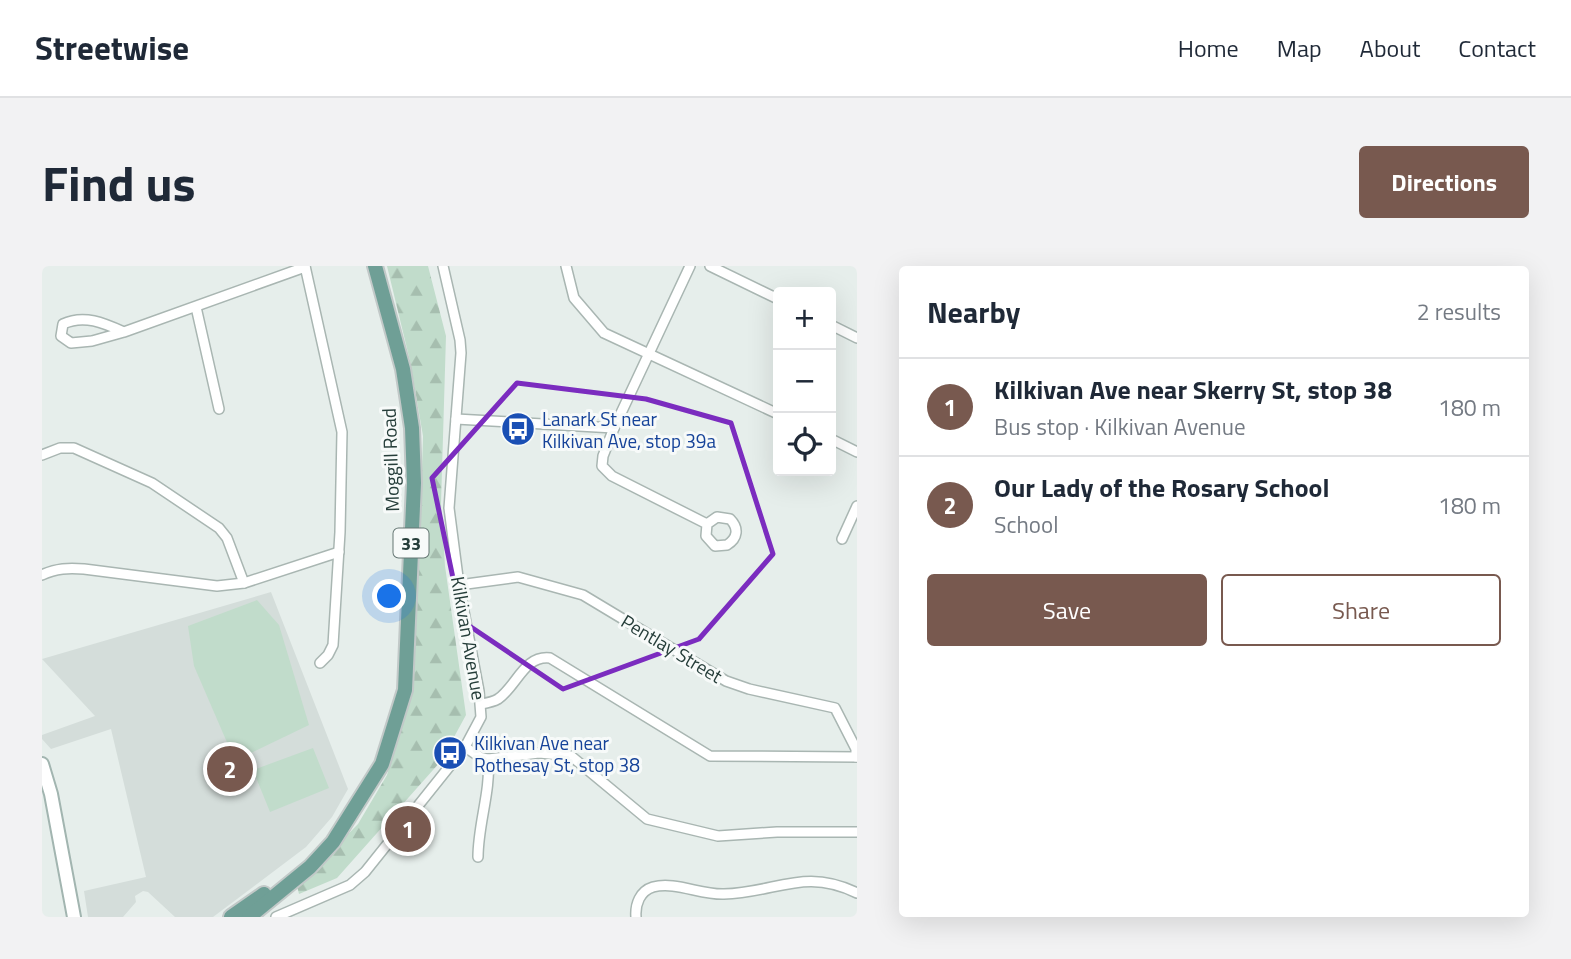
<!DOCTYPE html>
<meta charset="utf-8">
<style>
:root{--surface:#fff;--page:#f2f2f3;--text:#1f2937;--muted:#747a83;--line:#e0e1e3;--accent:#78594f}
body{margin:0;font-family:"Titillium Web",sans-serif;background:var(--page);color:var(--text)}
.controls{position:absolute;right:21px;top:21px;display:grid;overflow:hidden;border-radius:7px;box-shadow:0 7px 28px #0002}
.controls button{width:63px;height:63px;display:grid;place-items:center;padding:0;border:0;border-bottom:2px solid var(--line);background:var(--surface);color:var(--text);font:35px sans-serif}
.you{position:absolute;left:348px;top:331px;width:24px;height:24px;margin:-18px;border:5px solid #fff;border-radius:50%;background:#1a73e8;box-shadow:0 0 0 10px #1a73e833}
.badge{display:grid;place-items:center;width:46px;height:46px;border-radius:50%;background:var(--accent);color:#fff;font-size:23px;font-weight:700}
.pin{position:absolute;translate:-50% -50%;border:4px solid #fff;box-shadow:0 2px 7px #0006}
.list{margin:0;padding:0;list-style:none}
h2{display:flex;justify-content:space-between;align-items:center;height:91px;margin:0;padding:0 28px;font-size:30px}
h2 small{font-size:23px;font-weight:400;color:var(--muted)}
.list li{display:grid;grid-template-columns:46px 1fr auto;gap:21px;align-items:center;box-sizing:border-box;height:98px;padding:0 28px;border-top:2px solid var(--line)}
.list b{display:block;font-size:26px;white-space:nowrap}
.list p{margin:0;font-size:23px;white-space:nowrap;color:var(--muted)}
.list em{font-size:23px;font-style:normal;color:var(--muted)}
.actions{display:flex;gap:14px;padding:21px 28px}
.actions a{flex:1;padding:16px 0;border:2px solid var(--accent);border-radius:7px;text-align:center;font-size:24px;color:var(--accent)}
.actions .main{background:var(--accent);color:#fff}
.icon{flex:none;width:38px;height:38px;fill:none;stroke:currentColor;stroke-width:2;stroke-linecap:round;stroke-linejoin:round}
.map{position:relative;flex:none;width:815px;height:651px;overflow:hidden;border-radius:7px}
header{display:flex;align-items:center;gap:42px;box-sizing:border-box;height:98px;padding:0 35px;background:var(--surface);border-bottom:2px solid var(--line)}
header strong{font-size:33px}
nav{display:flex;gap:38px;margin-inline-start:auto;font-size:24px}
.intro{display:flex;align-items:center;justify-content:space-between;box-sizing:border-box;height:168px;padding:0 42px}
h1{margin:0;font-size:49px}
.button{padding:18px 32px;border-radius:7px;background:var(--accent);color:#fff;font-size:24px;font-weight:700}
main{display:flex;gap:42px;padding:0 42px}
aside{flex:1;background:var(--surface);border-radius:7px;box-shadow:0 7px 28px #0002}
.map>svg:first-child{display:block}
</style>
<header>
<strong>Streetwise</strong>
<nav><a>Home</a><a>Map</a><a>About</a><a>Contact</a></nav>
</header>
<div class="intro"><h1>Find us</h1><a class="button">Directions</a></div>
<main>
<div class="map">
<svg width="815" height="651" viewBox="0 0 815 651">
<defs>
<pattern id="forest-firs" width="22" height="20" patternUnits="userSpaceOnUse" patternTransform="scale(1.75)"><rect width="22" height="20" fill="#c1dccb"/><path d="M5 1l3.5 6h-7zM16 11l3.5 6h-7z" fill="#a6beaf"/></pattern>
</defs>
<rect width="100%" height="100%" fill="#e6eeeb"/>
<polygon fill="#d4ddda" points="229,326 306,523 290,551 264,581 171,651 133,651 106,626 101,625 93,630 94,636 81,651 46,651 42,625 104,611 69,463 9,483 0,473 0,469 53,450 0,393"/>
<polygon fill="url(#forest-firs)" points="345,0 386,0 404,70 399,238 403,300 424,449 399,495 295,612 257,628 255,620 316,558 345,509 369,430 377,301 381,170 368,95"/>
<g fill="#c1dccb">
<polygon points="215,334 237,359 267,459 207,488 187,481 152,400 146,360"/>
<polygon points="271,482 287,522 228,546 211,504"/>
</g>
<g fill="none" stroke-linecap="round" stroke-linejoin="round">
<g stroke="#a9b6b2" stroke-width="12">
<g id="street">
<polyline points="263,0 300,166 298,266 291,379 286,389 278,397"/>
<polyline points="524,0 532,32 562,67 736,148"/>
<path d="M648,0l-76,162 -11,28 -1,10 10,10 95,48 10,-7 13,2c9,9 8,19 -3,26l-12,1 -9,-10 1,-12"/>
<polyline points="668,0 736,33"/>
<polyline points="154,41 177,143"/>
<polyline points="789,59 815,72"/>
<path d="M82,66l-32,9 -21,2 -10,-7 2,-12c21,-10 41,-1 61,8l181,-65"/>
<polyline points="414,153 572,162"/>
<polyline points="789,173 815,186"/>
<polyline points="0,189 18,182 32,182 110,217 177,262 185,272 202,317"/>
<polyline points="800,273 815,240"/>
<path d="M0,309c14,-7 27,-7 42,-6l133,17 27,-3 95,-31"/>
<polyline points="417,319 476,311 541,329 684,415 707,423 793,442 814,483 814,491"/>
<path d="M439,438c6,-1 12,-2 17,-5 19,-13 26,-44 52,-41l160,98 147,1"/>
<polyline points="423,481 438,491 446,493 497,487 529,490 605,553 676,570 735,566 815,566"/>
<path d="M436,591c0,-33 13,-66 10,-98"/>
<polyline points="234,651 308,619 323,606 423,481 439,451 437,425 417,319 407,242 419,87 418,74 401,0"/>
<path d="M594,651c-1,-13 4,-26 17,-30 22,-6 48,8 71,7 52,-1 80,-27 133,-1"/>
</g>
</g>
<g stroke="#a2b5b0" stroke-width="16">
<polyline id="secondary" points="0,498 9,528 32,651"/>
</g>
<g stroke="#c2c9c8" stroke-width="18">
<g id="primary">
<polyline points="189,651 222,628"/>
<polyline points="207,651 268,601 291,576 340,498 363,424 372,217 370,162 361,103 333,0"/>
</g>
</g>
<use href="#street" stroke="#fff" stroke-width="9"/>
<use href="#secondary" stroke="#fff" stroke-width="12"/>
<use href="#primary" stroke="#6f9f96" stroke-width="14"/>
</g>
<path fill="none" stroke="#7b2cbf" stroke-width="5" stroke-linejoin="round" d="M475,117l129,16 85,24 42,131 -74,85 -136,50 -101,-68 -30,-143z"/>
<defs>
<g id="bus-disc" transform="scale(1.75)"><circle r="9.5" fill="#1a4fb4" stroke="#f7faf9"/><path d="M-5-6H5V4H4V6H2V4H-2V6H-4V4H-5ZM-3.5-4V0h7V-4ZM-3.5 1.2v1.5H-2V1.2ZM2 1.2v1.5H3.5V1.2Z" fill="#fff"/></g>
</defs>
<g fill-rule="evenodd">
<use href="#bus-disc" x="476" y="163"/>
<use href="#bus-disc" x="408" y="487"/>
</g>
<g text-anchor="middle" dominant-baseline="central" stroke-width="6" stroke-linejoin="round" paint-order="stroke">
<rect fill="#f7faf9" stroke="#657673" stroke-width="2" x="351.5" y="262.5" width="35" height="29" rx="5"/>
<g font-size="18" font-weight="bold" fill="#263e3a">
<text x="369" y="277">33</text>
</g>
<g font-size="19" fill="#164399" stroke="#f7faf9" text-anchor="start">
<text x="500" y="152">Lanark St near<tspan x="500" dy="22">Kilkivan Ave, stop 39a</tspan></text>
<text x="432" y="476">Kilkivan Ave near<tspan x="432" dy="22">Rothesay St, stop 38</tspan></text>
</g>
<g font-size="19" fill="#263e3a" stroke="#f7faf9">
<text transform="translate(348 194) rotate(-92)">Moggill Road</text>
<text transform="translate(427 372) rotate(80)">Kilkivan Avenue</text>
<text transform="translate(630 382) rotate(31)">Pentlay Street</text>
</g>
</g>
</svg>
<div class="controls">
<button>+</button>
<button>−</button>
<button><svg class="icon" aria-label="locate" viewBox="0 0 24 24"><circle cx="12" cy="12" r="6"/><path d="M12 2v4M12 18v4M2 12h4M18 12h4"/></svg></button>
</div>
<div class="you"></div>
<div class="pin badge" style="left:366px;top:563px">1</div>
<div class="pin badge" style="left:188px;top:503px">2</div>
</div>
<aside>
<h2>Nearby<small>2 results</small></h2>
<ul class="list">
<li><span class="badge">1</span><div><b>Kilkivan Ave near Skerry St, stop 38</b><p>Bus stop · Kilkivan Avenue</p></div><em>180 m</em></li>
<li><span class="badge">2</span><div><b>Our Lady of the Rosary School</b><p>School</p></div><em>180 m</em></li>
</ul>
<div class="actions"><a class="main">Save</a><a>Share</a></div>
</aside>
</main>
